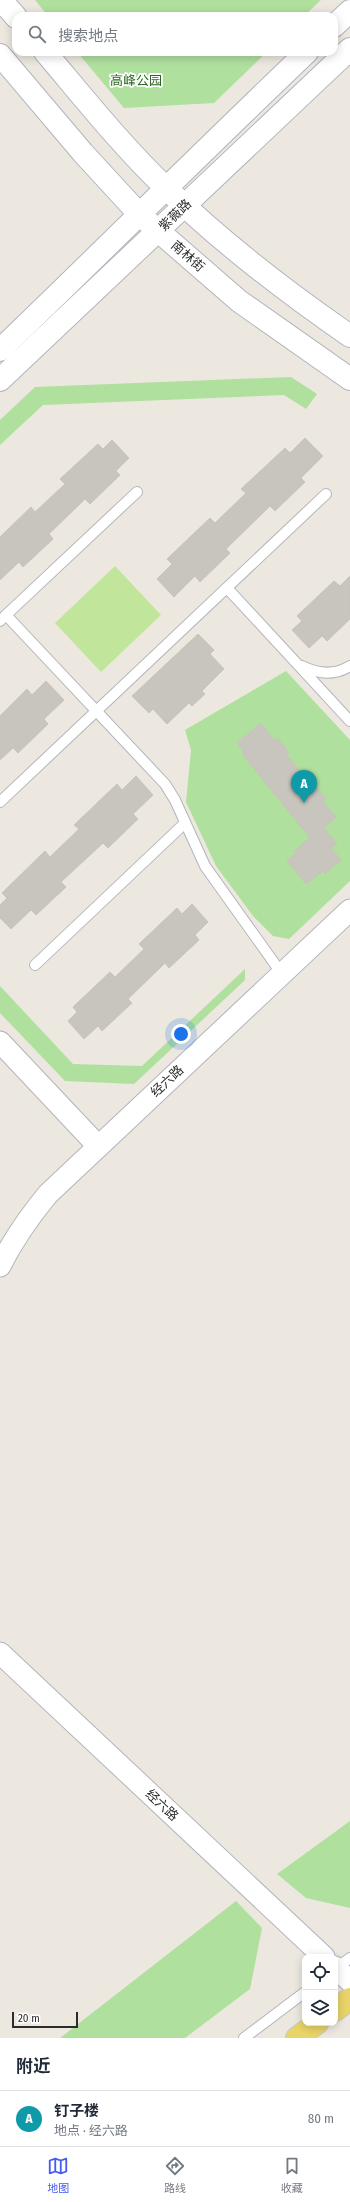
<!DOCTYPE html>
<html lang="zh">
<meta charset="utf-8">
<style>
:root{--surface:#fff;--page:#f6f6f7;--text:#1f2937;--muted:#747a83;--line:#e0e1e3;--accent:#485bf0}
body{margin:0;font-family:"Fira Sans Condensed","Noto Sans SC",sans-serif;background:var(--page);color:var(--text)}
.controls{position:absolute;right:12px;bottom:12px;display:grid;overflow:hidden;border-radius:8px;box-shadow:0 2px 10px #0003}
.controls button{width:36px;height:36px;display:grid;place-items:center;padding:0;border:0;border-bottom:1px solid var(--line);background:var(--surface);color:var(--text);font:20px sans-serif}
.scale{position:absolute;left:12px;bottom:10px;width:66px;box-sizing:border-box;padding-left:4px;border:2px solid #2c2c2c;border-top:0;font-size:11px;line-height:14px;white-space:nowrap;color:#2c2c2c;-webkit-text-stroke:3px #fff;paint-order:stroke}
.you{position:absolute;left:181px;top:1034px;width:14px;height:14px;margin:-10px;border:3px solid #fff;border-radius:50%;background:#1a73e8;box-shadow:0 0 0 6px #1a73e833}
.badge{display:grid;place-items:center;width:26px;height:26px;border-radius:50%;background:var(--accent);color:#fff;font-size:13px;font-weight:700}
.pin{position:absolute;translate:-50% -33px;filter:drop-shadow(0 1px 2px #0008)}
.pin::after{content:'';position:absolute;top:21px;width:14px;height:12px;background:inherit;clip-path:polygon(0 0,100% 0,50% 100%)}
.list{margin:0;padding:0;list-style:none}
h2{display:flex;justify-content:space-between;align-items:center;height:52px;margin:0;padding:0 16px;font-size:17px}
h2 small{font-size:13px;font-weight:400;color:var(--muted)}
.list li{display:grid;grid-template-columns:26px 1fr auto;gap:12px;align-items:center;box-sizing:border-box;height:56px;padding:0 16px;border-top:1px solid var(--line)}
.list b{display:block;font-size:15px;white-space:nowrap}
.list p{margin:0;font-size:13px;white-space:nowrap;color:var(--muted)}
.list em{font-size:13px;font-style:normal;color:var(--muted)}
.icon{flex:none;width:22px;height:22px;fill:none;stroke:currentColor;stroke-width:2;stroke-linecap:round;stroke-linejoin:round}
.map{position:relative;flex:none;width:350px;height:2038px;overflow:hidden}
.search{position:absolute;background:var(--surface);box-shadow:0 2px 10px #0003;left:12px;right:12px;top:12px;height:44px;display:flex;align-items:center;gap:10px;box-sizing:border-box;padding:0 14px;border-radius:12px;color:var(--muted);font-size:15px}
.sheet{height:108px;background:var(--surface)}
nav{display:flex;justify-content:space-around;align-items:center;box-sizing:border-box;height:56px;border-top:1px solid var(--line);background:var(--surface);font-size:11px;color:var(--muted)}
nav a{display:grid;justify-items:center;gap:2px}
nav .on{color:var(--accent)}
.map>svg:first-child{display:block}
</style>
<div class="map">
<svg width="350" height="2038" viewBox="0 0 350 2038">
<rect width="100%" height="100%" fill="#ece8df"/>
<g fill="#b0e09e">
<polygon points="35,0 321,0 304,16 48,16"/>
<polygon points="77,52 267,52 214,103 124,108"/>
<polygon points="291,377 317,394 306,409 284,395 43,405 0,445 0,420 35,387"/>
<polygon points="286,671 350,740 350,881 289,939 273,936 253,916 216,866 186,802 191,750 185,730"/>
<polygon points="245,969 245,980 134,1084 65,1081 0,1013 0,986 73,1064 142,1066"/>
<polygon points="350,1821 350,1908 306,1898 277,1874"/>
<polygon points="236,1901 262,1928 250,1989 185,2038 60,2038"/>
</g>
<polygon fill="#c1e69b" points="115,566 161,615 101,672 55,623"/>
<g fill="#c8c4be" stroke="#c8c4b8">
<polygon points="305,438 323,456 301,478 305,482 275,511 270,506 226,549 230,553 200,582 195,576 174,597 157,579 172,564 167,559 210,518 215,523 246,493 241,489 285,448 290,453"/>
<polygon points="112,440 129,458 116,471 120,475 90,504 85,499 49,534 53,539 23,567 19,562 0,580 0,537 31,507 35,512 65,484 60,479 98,444 103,449"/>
<polygon points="350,576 350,619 327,641 322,636 309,648 292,630 302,621 297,616 334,581 340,586"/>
<polygon points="198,634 214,650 210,654 224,669 202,691 205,694 192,706 189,703 167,724 153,709 149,713 132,696"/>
<polygon points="46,681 64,700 44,719 48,724 18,753 13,748 0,760 0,716 27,689 32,695"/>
<polygon points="261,723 274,740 277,738 289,752 286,754 312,786 314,784 326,799 323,801 336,817 324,828 337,844 331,848 341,860 325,874 323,871 306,884 287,861 296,853 294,851 310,838 242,754 244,752 237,743"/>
<polygon points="136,776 153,795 133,814 138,819 108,848 103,843 61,882 66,887 36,915 31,910 11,929 0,918 0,905 7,898 2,893 45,851 50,857 79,829 74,825 117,784 122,790"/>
<polygon points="192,904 208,922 195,935 199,940 169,968 165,963 128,999 132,1003 102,1031 98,1026 84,1039 68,1021 77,1012 73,1007 110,972 115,977 144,949 139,944 177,908 182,914"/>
</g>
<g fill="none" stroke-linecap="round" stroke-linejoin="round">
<g stroke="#b2b4be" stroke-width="12">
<g id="lane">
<polyline points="227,588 350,721"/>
<polyline points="6,615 137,492"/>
<polyline points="0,621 6,615 165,784 175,800 205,866 282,974"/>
<path d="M302,666c16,8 32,10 48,0"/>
<polyline points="0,802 326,494"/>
<polyline points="35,965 185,823"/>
<polyline points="335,1969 350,1958"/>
<polyline points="244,2038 305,1992"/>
</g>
</g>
<g stroke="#b2b4be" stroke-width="23">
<g id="street">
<polyline points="0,1042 98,1146"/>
<path d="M0,1266c13,-26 29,-49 48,-72l302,-284"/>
<polyline points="0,1653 324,1957"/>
<polyline points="335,1967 350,1981"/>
</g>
</g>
<g stroke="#b2b4be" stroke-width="24">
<g id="secondary">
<polyline points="1,0 16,17"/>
<polyline points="334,26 350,11"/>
<path d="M45,52c39,46 77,94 121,136 56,55 119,103 184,148"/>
<polyline points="0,55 83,153 140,215 239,301 350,379"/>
<path d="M0,350c103,-99 204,-200 307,-298"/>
<polyline points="0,380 350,49"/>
</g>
</g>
<g stroke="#c8c8c8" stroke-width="24">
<g id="primary">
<polyline points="335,2010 350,1999"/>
<polyline points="297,2038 317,2023"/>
</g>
</g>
<use href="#lane" stroke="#fff" stroke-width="10"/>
<use href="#street" stroke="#fff" stroke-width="21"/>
<use href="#secondary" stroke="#fff" stroke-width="22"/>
<use href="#primary" stroke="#e9d567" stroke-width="22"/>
</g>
<g text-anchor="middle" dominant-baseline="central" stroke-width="3.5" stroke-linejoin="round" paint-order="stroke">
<g font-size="13" fill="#28651f" stroke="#fff">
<text x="136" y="80">高峰公园</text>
</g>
<g font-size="13" fill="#2c2c2c" stroke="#fff">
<text transform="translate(175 215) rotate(-44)">紫薇路</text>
<text transform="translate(188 256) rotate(41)">南林街</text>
<text transform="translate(167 1081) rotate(-43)">经六路</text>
<text transform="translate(162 1805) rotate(43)">经六路</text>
</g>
</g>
</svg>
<div class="controls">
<button><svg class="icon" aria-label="locate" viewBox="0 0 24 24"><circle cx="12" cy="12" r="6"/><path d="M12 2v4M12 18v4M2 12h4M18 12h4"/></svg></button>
<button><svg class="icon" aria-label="layers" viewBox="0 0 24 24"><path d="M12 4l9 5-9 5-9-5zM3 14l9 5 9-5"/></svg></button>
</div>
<div class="scale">20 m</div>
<div class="you"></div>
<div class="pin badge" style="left:304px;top:803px;background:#0f9aa8">A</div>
<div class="search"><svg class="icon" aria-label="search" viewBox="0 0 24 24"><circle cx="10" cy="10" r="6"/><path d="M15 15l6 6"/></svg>搜索地点</div>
</div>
<section class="sheet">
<h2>附近<small></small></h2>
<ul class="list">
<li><span class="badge" style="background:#0f9aa8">A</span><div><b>钉子楼</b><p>地点 · 经六路</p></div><em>80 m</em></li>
</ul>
</section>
<nav>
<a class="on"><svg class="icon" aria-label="map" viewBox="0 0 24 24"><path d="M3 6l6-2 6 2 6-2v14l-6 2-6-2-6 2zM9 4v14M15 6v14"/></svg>地图</a>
<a><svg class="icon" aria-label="directions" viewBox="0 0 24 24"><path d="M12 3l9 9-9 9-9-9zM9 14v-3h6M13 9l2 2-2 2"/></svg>路线</a>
<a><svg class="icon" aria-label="saved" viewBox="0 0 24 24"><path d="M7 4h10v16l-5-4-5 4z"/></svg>收藏</a>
</nav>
